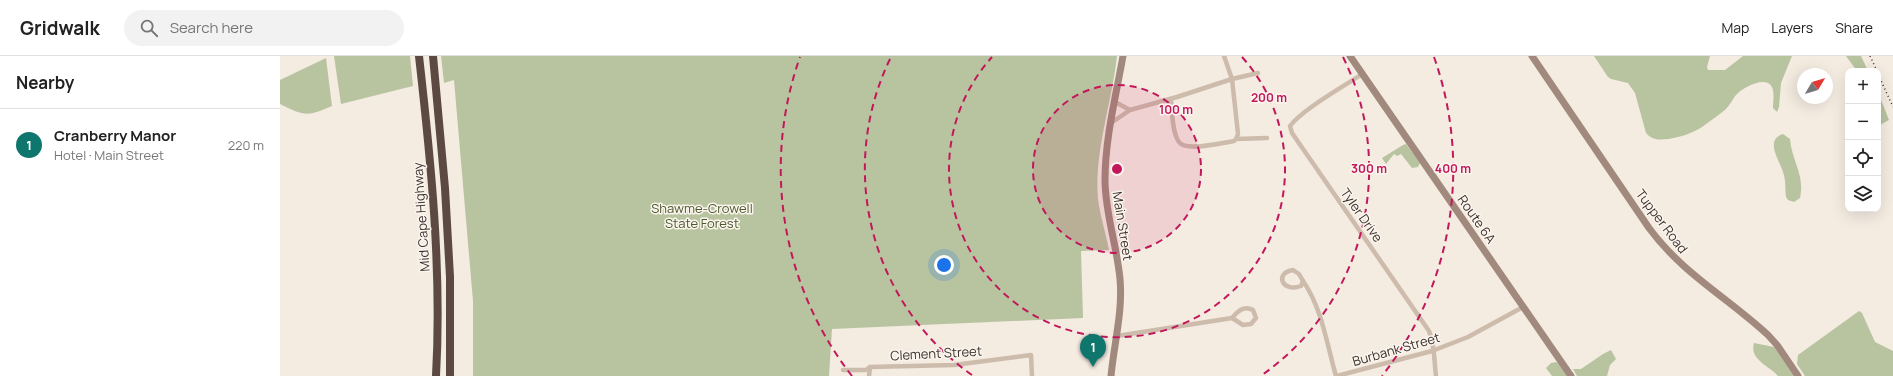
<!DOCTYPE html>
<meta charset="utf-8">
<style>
:root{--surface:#fff;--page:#f2f2f2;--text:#222;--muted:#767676;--line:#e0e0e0;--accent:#0f766e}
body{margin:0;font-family:Manrope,sans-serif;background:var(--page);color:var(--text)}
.controls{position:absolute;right:12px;top:12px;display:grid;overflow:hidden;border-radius:8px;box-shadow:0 4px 16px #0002}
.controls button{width:36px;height:36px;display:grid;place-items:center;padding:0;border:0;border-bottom:1px solid var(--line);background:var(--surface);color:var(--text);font:20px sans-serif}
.compass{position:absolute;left:1517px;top:12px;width:36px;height:36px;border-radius:50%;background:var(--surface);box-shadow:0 4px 16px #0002;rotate:52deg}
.you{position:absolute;left:664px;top:209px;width:14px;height:14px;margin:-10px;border:3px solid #fff;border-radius:50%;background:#1a73e8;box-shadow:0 0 0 6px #1a73e833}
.badge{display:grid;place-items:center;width:26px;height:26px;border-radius:50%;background:var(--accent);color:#fff;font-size:13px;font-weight:700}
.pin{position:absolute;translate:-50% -33px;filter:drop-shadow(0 1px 2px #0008)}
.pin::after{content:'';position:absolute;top:21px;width:14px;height:12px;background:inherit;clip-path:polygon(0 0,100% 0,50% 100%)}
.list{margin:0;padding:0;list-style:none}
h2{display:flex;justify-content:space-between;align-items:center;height:52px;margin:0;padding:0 16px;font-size:17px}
h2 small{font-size:13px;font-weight:400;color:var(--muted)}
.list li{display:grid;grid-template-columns:26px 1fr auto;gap:12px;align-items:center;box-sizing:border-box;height:72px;padding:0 16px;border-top:1px solid var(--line)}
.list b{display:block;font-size:15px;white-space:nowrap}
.list p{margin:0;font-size:13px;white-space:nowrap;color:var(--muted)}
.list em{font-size:13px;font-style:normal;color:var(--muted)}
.icon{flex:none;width:22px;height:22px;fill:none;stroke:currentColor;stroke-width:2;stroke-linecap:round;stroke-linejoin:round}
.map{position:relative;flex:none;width:1613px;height:320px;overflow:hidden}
header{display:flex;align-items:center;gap:24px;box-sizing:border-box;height:56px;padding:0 20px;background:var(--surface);border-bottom:1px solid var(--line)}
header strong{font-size:19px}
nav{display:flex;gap:22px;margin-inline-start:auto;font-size:14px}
.search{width:280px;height:36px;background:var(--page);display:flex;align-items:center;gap:10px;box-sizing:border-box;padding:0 14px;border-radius:22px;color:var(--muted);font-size:15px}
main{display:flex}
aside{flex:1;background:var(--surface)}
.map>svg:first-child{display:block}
</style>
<header>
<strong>Gridwalk</strong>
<div class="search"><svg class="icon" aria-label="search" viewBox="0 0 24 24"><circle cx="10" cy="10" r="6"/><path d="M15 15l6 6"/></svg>Search here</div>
<nav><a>Map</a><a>Layers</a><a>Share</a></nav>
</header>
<main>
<aside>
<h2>Nearby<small></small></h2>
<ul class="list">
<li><span class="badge">1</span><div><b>Cranberry Manor</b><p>Hotel · Main Street</p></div><em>220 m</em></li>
</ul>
</aside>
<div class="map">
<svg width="1613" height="320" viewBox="0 0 1613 320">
<rect width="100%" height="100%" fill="#f4ebe1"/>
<g fill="#b8c4a0">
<polygon points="54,0 130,0 133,30 61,48"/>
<path d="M161,0h676c-5,46 -23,96 -19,143 2,16 8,35 11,51l-28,1 2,67 -251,11 -3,47h-356v-75l-19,-221 -10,3z"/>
<path d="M1314,0h116l-3,11 1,3h17l18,-14h49l-11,27 -2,24 -2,5 -4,-4c0,-7 3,-21 -5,-25 -9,-4 -25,5 -31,11 -4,4 -6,10 -11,15 -7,6 -16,12 -24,18 -11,7 -22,10 -34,12 -9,1 -16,1 -22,-6l-11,-40 -7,-10 -17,-4 -3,-2z"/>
<polygon points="1566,0 1581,0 1588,15 1577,15"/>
<path d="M46,2l6,48c-25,11 -28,10 -52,-2v-24z"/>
<polygon points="1598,36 1609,64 1598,70"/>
<path d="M1503,78l7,5c2,23 15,35 10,59l-6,4 -6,-2 -2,-3c-1,-9 0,-17 -3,-25 -3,-11 -19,-32 0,-38z"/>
<polygon points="1126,88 1140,107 1138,111 1132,112 1121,98 1117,100 1114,98 1106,108 1102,102 1123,89"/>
<polygon points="1579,255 1582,257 1595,286 1613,295 1613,320 1525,320 1517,308 1518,299"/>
<path d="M1474,287l20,4 20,29h-16c-8,-10 -29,-16 -24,-33z"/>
<polygon points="1331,294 1336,303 1330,309 1327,320 1297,320 1293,313 1301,313 1323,298"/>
<polygon points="1276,306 1278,307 1287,320 1272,320 1266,312 1271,307"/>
</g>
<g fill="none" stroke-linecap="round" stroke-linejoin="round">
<g stroke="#cdbbac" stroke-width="4.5">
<polyline points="944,0 952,23 958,78 956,83"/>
<path d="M1082,18c-19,13 -59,35 -72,52l2,7 137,198c6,14 5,30 7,45"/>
<path d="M891,43c1,11 1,34 8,43 7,10 43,1 55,-1l2,-2 31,-1"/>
<polyline points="835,46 850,54"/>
<polyline points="831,67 850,54 897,41 952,23 978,17"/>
<path d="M1013,214l6,4 4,7 -2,5c-19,7 -27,-13 -8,-16z"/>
<path d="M1023,225c19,27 24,64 33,95"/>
<path d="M837,280l115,-18c6,-7 12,-13 21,-8l3,8 -5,6 -8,1 -11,-7"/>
<polyline points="563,314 586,314 590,311 674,309 751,299 752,320"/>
<polyline points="589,320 590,311"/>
<polyline points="1057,320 1152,295 1188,281 1243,251"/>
</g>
<g stroke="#a18a7d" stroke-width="7">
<polyline points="1070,0 1291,320"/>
<path d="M1252,0l117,172c34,46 78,69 119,107l9,10 21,31"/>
<path d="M831,320c3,-32 12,-65 9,-97 -3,-33 -15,-66 -15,-99 0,-42 11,-84 18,-124"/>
</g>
<g stroke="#5c4a42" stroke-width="8">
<path d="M139,0c12,106 23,214 17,320"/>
<polyline points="153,0 165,132 170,221 170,320"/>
</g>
<g stroke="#3b302b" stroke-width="1.5" stroke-dasharray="1 3" stroke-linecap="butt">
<polyline points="1590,0 1597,15"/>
<polyline points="1598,18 1613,51"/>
</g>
</g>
<circle cx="837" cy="113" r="84" fill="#c2185b" fill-opacity=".12"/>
<g fill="none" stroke="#c2185b" stroke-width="2" stroke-dasharray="7 5">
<circle cx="837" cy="113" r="84"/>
<path d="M962 1A168 168 0 1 1 712 1"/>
<path d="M692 319A252 252 0 0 1 611 1M1063 1A252 252 0 0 1 982 319"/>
<path d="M572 320A336 336 0 0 1 520 1M1154 1A336 336 0 0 1 1102 320"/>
</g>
<g text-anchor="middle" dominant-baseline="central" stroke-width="3" stroke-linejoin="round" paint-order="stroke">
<g font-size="13" fill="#4a5a2e" stroke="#fbf5ee">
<text x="422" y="152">Shawme-Crowell<tspan x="422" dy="15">State Forest</tspan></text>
</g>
<g font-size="13" fill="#3b302b" stroke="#fbf5ee">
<text transform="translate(1082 159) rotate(55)">Tyler Drive</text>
<text transform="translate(141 161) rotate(-94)">Mid Cape Highway</text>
<text transform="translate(1197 163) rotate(55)">Route 6A</text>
<text transform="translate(1382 165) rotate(53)">Tupper Road</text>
<text transform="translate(843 170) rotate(81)">Main Street</text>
<text transform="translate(1116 293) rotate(-16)">Burbank Street</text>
<text transform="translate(656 297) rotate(-3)">Clement Street</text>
</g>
</g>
<circle cx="837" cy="113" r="6" fill="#c2185b" stroke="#fbf5ee" stroke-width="2"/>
<g font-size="12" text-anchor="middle" font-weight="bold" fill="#c2185b" stroke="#fbf5ee" stroke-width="3" stroke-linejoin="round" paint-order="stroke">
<text x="989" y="46">200 m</text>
<text x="896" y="58">100 m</text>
<text x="1089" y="117">300 m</text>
<text x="1173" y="117">400 m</text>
</g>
</svg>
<div class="controls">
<button>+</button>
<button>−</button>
<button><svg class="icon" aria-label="locate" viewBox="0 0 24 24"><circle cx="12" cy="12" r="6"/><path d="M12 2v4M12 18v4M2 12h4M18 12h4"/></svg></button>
<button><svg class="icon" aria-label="layers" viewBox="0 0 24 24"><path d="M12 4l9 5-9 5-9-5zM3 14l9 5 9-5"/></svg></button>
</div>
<svg class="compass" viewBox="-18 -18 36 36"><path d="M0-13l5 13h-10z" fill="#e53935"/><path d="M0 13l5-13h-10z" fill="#767676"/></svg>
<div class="you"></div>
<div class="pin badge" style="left:813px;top:311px">1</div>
</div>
</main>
